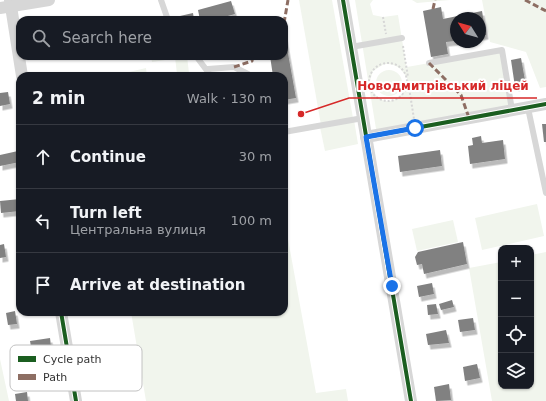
<!DOCTYPE html>
<meta charset="utf-8">
<style>
:root{--surface:#171b24;--page:#20242c;--text:#f1f3f6;--muted:#9ea1a6;--line:#363941}
body{margin:0;font-family:"DejaVu Sans",sans-serif;background:var(--page);color:var(--text)}
.controls{position:absolute;right:12px;bottom:12px;display:grid;overflow:hidden;border-radius:8px;box-shadow:0 1px 3px #0004}
.controls button{width:36px;height:36px;display:grid;place-items:center;padding:0;border:0;border-bottom:1px solid var(--line);background:var(--surface);color:var(--text);font:20px sans-serif}
.compass{position:absolute;left:450px;top:12px;width:36px;height:36px;border-radius:50%;background:var(--surface);box-shadow:0 1px 3px #0004;rotate:307deg}
.stop{position:absolute;width:12px;height:12px;margin:-9px;border:3px solid #1a73e8;border-radius:50%;background:#fff}
.stop.end{background:#1a73e8;border-color:#fff;box-shadow:0 1px 4px #0008}
.list{margin:0;padding:0;list-style:none}
h2{display:flex;justify-content:space-between;align-items:center;height:52px;margin:0;padding:0 16px;font-size:17px}
h2 small{font-size:13px;font-weight:400;color:var(--muted)}
.list li{display:grid;grid-template-columns:26px 1fr auto;gap:12px;align-items:center;box-sizing:border-box;height:64px;padding:0 16px;border-top:1px solid var(--line)}
.list b{display:block;font-size:15px;white-space:nowrap}
.list p{margin:0;font-size:13px;white-space:nowrap;color:var(--muted)}
.list em{font-size:13px;font-style:normal;color:var(--muted)}
.icon{flex:none;width:22px;height:22px;fill:none;stroke:currentColor;stroke-width:2;stroke-linecap:round;stroke-linejoin:round}
.map{position:relative;flex:none;width:546px;height:401px;overflow:hidden}
.search{position:absolute;background:var(--surface);box-shadow:0 1px 3px #0004;left:16px;top:16px;width:272px;height:44px;display:flex;align-items:center;gap:10px;box-sizing:border-box;padding:0 14px;border-radius:12px;color:var(--muted);font-size:15px}
.panel{position:absolute;background:var(--surface);box-shadow:0 1px 3px #0004;left:16px;top:72px;width:272px;height:244px;border-radius:12px}
.map>svg:first-child{display:block}
</style>
<div class="map">
<svg width="546" height="401" viewBox="0 0 546 401">
<defs>
<filter id="shadow"><feDropShadow dx="2.5" dy="4.5" stdDeviation="0" flood-color="#0004"/></filter>
</defs>
<rect width="100%" height="100%" fill="#fff"/>
<g fill="#f1f5ed" fill-rule="evenodd">
<polygon points="299,0 332,0 353,118 321,125"/>
<path d="M355,0h18l-3,4 3,11 10,2 15,-2 9,55v-3l95,-17 10,60 -135,25zM384,64c13,-1 18,5 24,16 -6,26 -29,29 -39,4l4,-13z"/>
<polygon points="412,0 450,0 417,3"/>
<polygon points="482,0 546,0 546,87 540,88 526,52 490,42"/>
<polygon points="151,56 172,56 172,59 152,62"/>
<polygon points="187,56 189,73 177,74 175,57"/>
<polygon points="146,68 147,76 112,76"/>
<circle cx="389" cy="83" r="13"/>
<polygon points="354,120 358,144 325,151 320,127"/>
<polygon points="537,204 544,236 482,250 475,218"/>
<polygon points="284,217 316,393 346,389 348,401 146,401 131,312 284,312"/>
<polygon points="453,220 458,242 417,251 412,229"/>
<polygon points="546,252 546,401 492,401 469,268 501,262 501,386 531,386 531,255"/>
<polygon points="0,359 9,401 0,401"/>
</g>
<g fill="#818181" filter="url(#shadow)">
<polygon points="231,1 235,14 213,20 200,20 198,10"/>
<polygon points="441,7 443,19 482,11 486,35 480,36 480,18 456,18 456,41 446,42 448,54 431,57 423,11"/>
<polygon points="193,13 194,20 181,20 180,16"/>
<polygon points="284,31 296,98 284,100 284,76 273,76 270,56 284,56"/>
<polygon points="521,58 526,86 515,87 511,60"/>
<polygon points="8,92 10,104 0,106 0,93"/>
<polygon points="542,124 546,124 546,142 544,142"/>
<polygon points="481,136 482,143 503,140 505,159 470,164 468,146 473,145 472,138"/>
<polygon points="440,150 442,166 400,172 398,156"/>
<polygon points="18,151 20,162 0,166 0,155"/>
<polygon points="20,199 20,211 1,213 0,201"/>
<polygon points="20,240 20,252 19,252 17,241"/>
<polygon points="463,242 467,264 424,274 422,264 417,265 415,257 418,252"/>
<polygon points="4,244 6,257 0,258 0,245"/>
<polygon points="432,283 434,294 419,297 417,286"/>
<polygon points="452,300 454,307 441,310 439,304"/>
<polygon points="436,304 438,314 428,315 427,305"/>
<polygon points="15,311 17,324 8,325 6,313"/>
<polygon points="473,318 475,330 460,332 458,320"/>
<polygon points="446,330 449,343 428,345 426,334"/>
<polygon points="50,338 52,355 33,358 30,341"/>
<polygon points="477,364 480,378 465,381 463,367"/>
<polygon points="449,384 451,400 436,401 434,387"/>
<polygon points="27,392 28,401 16,401 15,394"/>
</g>
<g fill="none" stroke-linecap="round" stroke-linejoin="round">
<g stroke="#d6d6d6" stroke-width="2" stroke-dasharray="2 2" stroke-linecap="butt">
<polyline points="383,17 386,34"/>
<polyline points="403,46 408,77"/>
<circle cx="388" cy="82" r="19"/>
<polyline points="408,81 414,119"/>
</g>
<g stroke="#d7d7d7" stroke-width="6">
<polyline points="161,0 168,20"/>
<polyline points="351,47 402,38"/>
<polyline points="196,56 211,76"/>
<polyline points="429,63 502,50 512,110"/>
<polyline points="208,69 234,67 248,74"/>
<polyline points="528,108 546,193"/>
<polyline points="284,132 363,118"/>
</g>
<g stroke="#d7d7d7" stroke-width="12">
<polyline points="10,0 22,76"/>
<polyline points="343,0 411,401"/>
<polyline points="0,8 49,0"/>
<polyline points="366,137 546,104"/>
<polyline points="61,312 76,401"/>
</g>
<g stroke="#8d6e63" stroke-width="3" stroke-dasharray="6 3" stroke-linecap="butt">
<polyline points="525,0 546,11"/>
<polyline points="433,9 435,0"/>
<polyline points="284,23 288,0"/>
<polyline points="429,63 461,95 469,118"/>
<polyline points="234,67 252,61 253,56"/>
</g>
<g stroke="#fff" stroke-width="6">
<g id="cycleway">
<polyline points="343,0 411,401"/>
<polyline points="366,137 546,104"/>
<polyline points="61,312 76,401"/>
</g>
</g>
<use href="#cycleway" stroke="#1b5e20" stroke-width="4"/>
</g>
<g fill="none" stroke-linecap="round" stroke-linejoin="round">
<polyline stroke="#1a73e8" stroke-width="5" points="392,286 366,137 415,128"/>
</g>
<rect x="10" y="345" width="132" height="46" rx="6" fill="#fff" stroke="#c2c2c2" stroke-width="1"/>
<rect x="18" y="356" width="18" height="6" fill="#1b5e20"/>
<rect x="18" y="374" width="18" height="6" fill="#8d6e63"/>
<g font-size="11" fill="#333">
<text x="43" y="363">Cycle path</text>
<text x="43" y="381">Path</text>
</g>
<path fill="none" stroke="#d62828" stroke-width="1.5" d="M301 114L349 98H537"/>
<circle fill="#d62828" stroke="#fff" stroke-width="1.5" cx="301" cy="114" r="4"/>
<g font-size="12" text-anchor="middle" font-weight="bold" fill="#d62828" stroke="#fff" stroke-width="4" stroke-linejoin="round" paint-order="stroke">
<text x="443" y="90">Новодмитрівський ліцей</text>
</g>
</svg>
<div class="controls">
<button>+</button>
<button>−</button>
<button><svg class="icon" aria-label="locate" viewBox="0 0 24 24"><circle cx="12" cy="12" r="6"/><path d="M12 2v4M12 18v4M2 12h4M18 12h4"/></svg></button>
<button><svg class="icon" aria-label="layers" viewBox="0 0 24 24"><path d="M12 4l9 5-9 5-9-5zM3 14l9 5 9-5"/></svg></button>
</div>
<svg class="compass" viewBox="-18 -18 36 36"><path d="M0-13l5 13h-10z" fill="#e53935"/><path d="M0 13l5-13h-10z" fill="#9ea1a6"/></svg>
<div class="stop" style="left:415px;top:128px"></div>
<div class="stop end" style="left:392px;top:286px"></div>
<div class="search"><svg class="icon" aria-label="search" viewBox="0 0 24 24"><circle cx="10" cy="10" r="6"/><path d="M15 15l6 6"/></svg>Search here</div>
<section class="panel">
<h2>2 min<small>Walk · 130 m</small></h2>
<ul class="list">
<li><svg class="icon" aria-label="ahead" viewBox="0 0 24 24"><path d="M12 20V5M6 11l6-6 6 6"/></svg><div><b>Continue</b></div><em>30 m</em></li>
<li><svg class="icon" aria-label="left" viewBox="0 0 24 24"><path d="M17 20v-9H6M10 6l-5 5 5 5"/></svg><div><b>Turn left</b><p>Центральна вулиця</p></div><em>100 m</em></li>
<li><svg class="icon" aria-label="arrive" viewBox="0 0 24 24"><path d="M6 21V4h12l-3 4 3 4H6"/></svg><div><b>Arrive at destination</b></div></li>
</ul>
</section>
</div>
